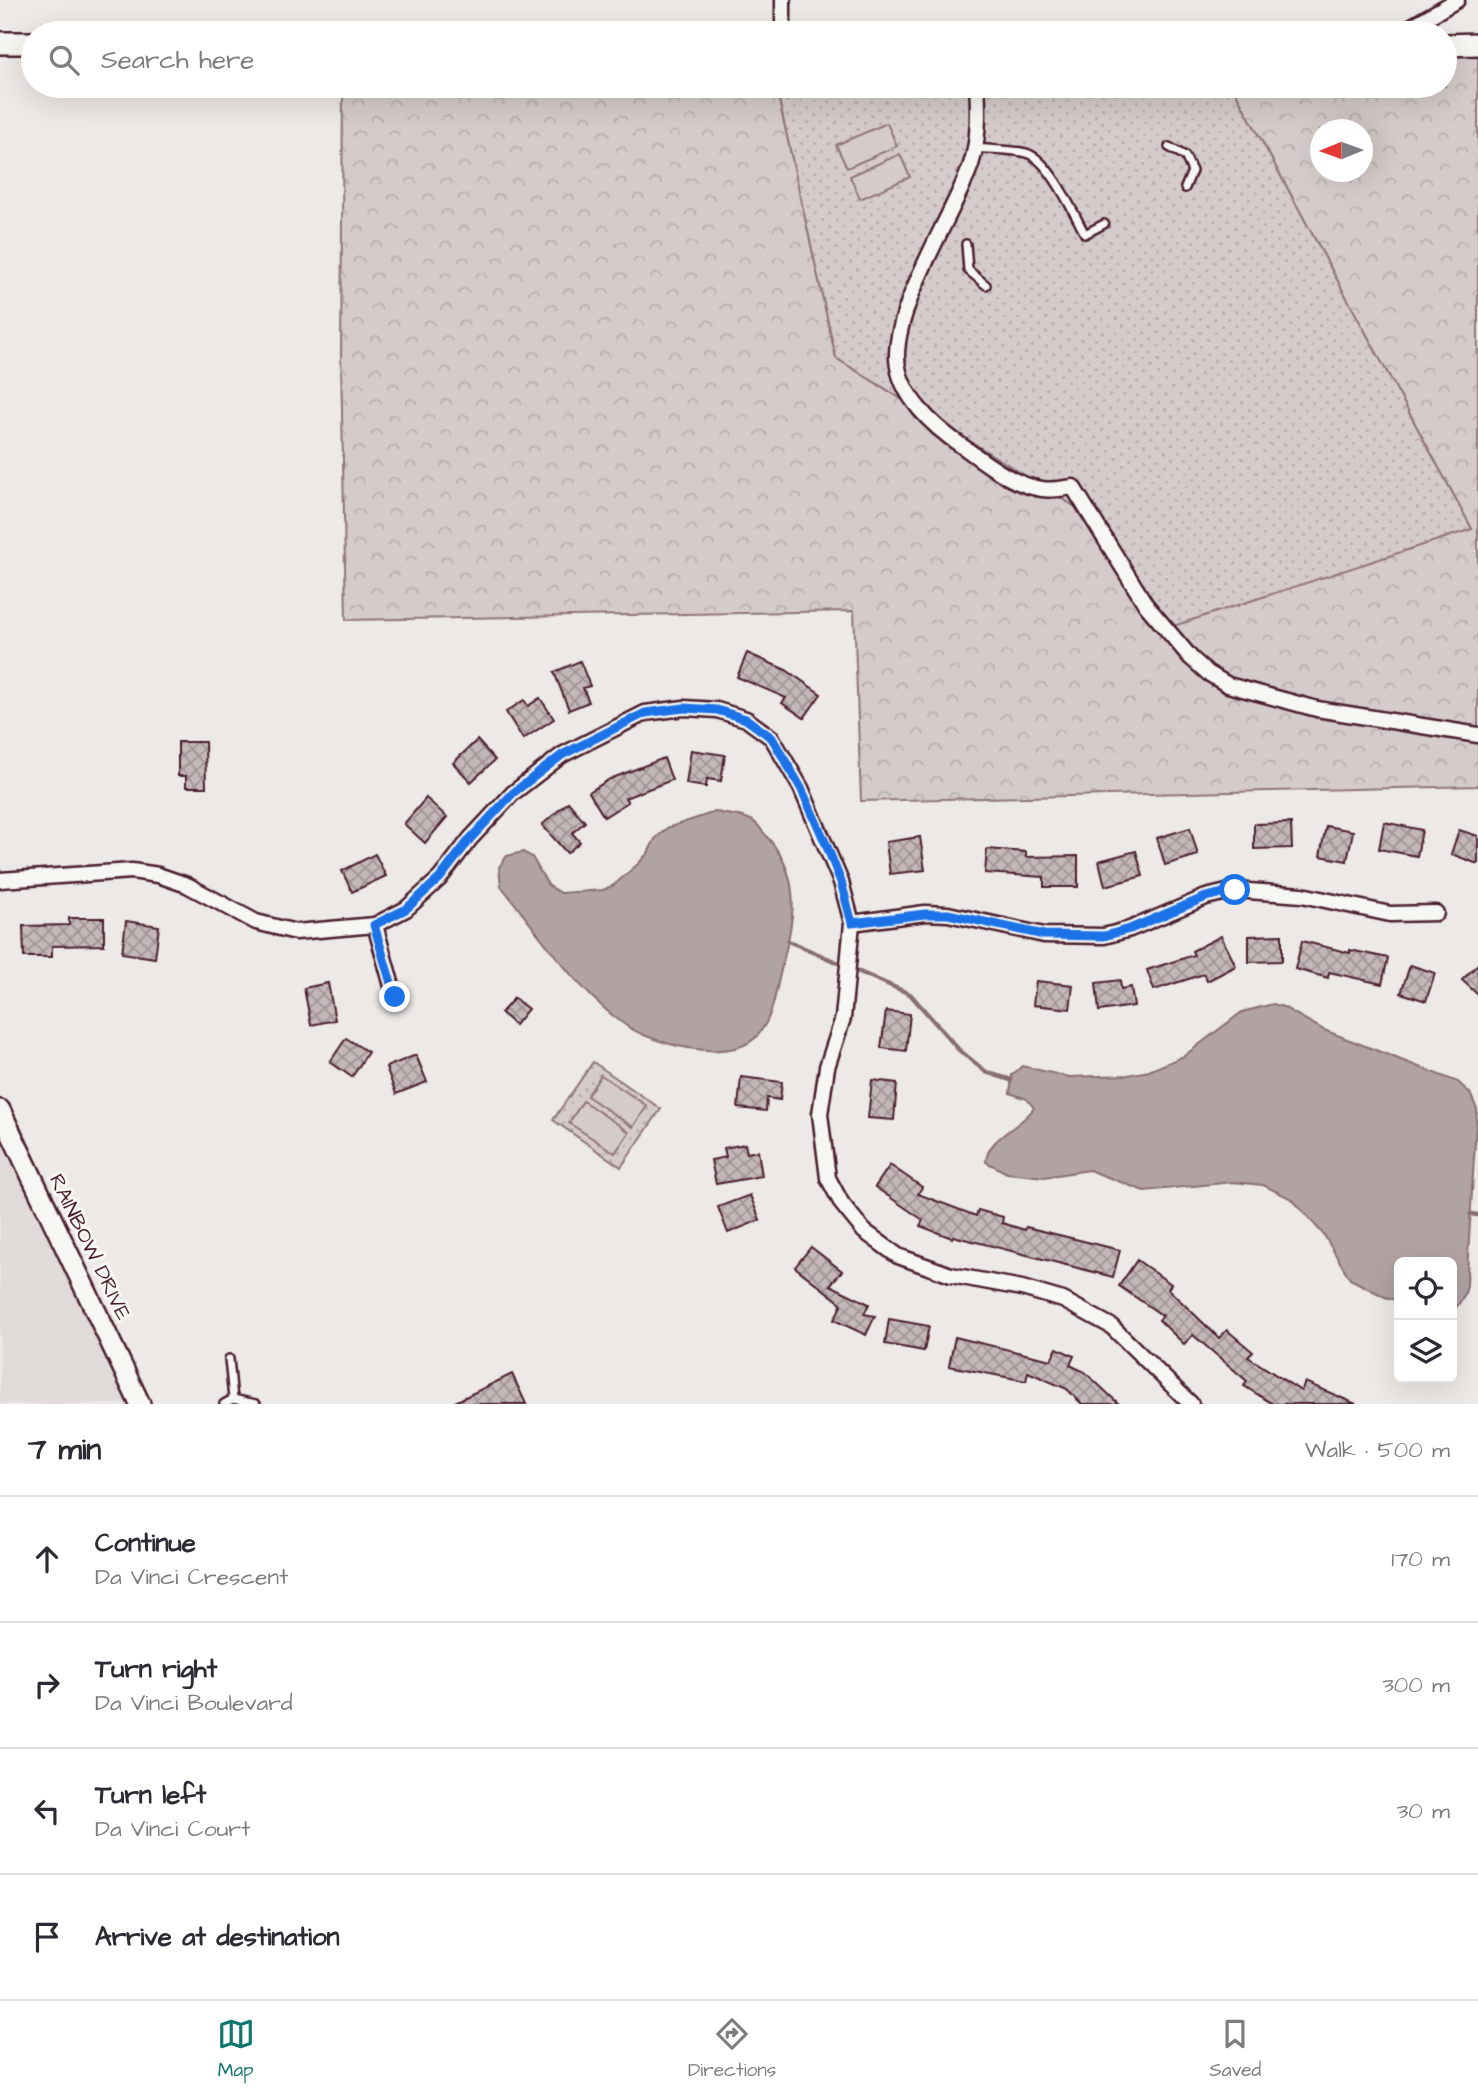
<!DOCTYPE html>
<meta charset="utf-8">
<style>
:root{--surface:#fff;--page:#f2f2f3;--text:#2b2b33;--muted:#7c7c81;--line:#e1e1e2;--accent:#0f766e}
body{margin:0;font-family:"Architects Daughter",sans-serif;background:var(--page);color:var(--text)}
.controls{position:absolute;right:21px;bottom:21px;display:grid;overflow:hidden;border-radius:10px;box-shadow:0 7px 28px #0002}
.controls button{width:63px;height:63px;display:grid;place-items:center;padding:0;border:0;border-bottom:2px solid var(--line);background:var(--surface);color:var(--text);font:35px sans-serif}
.compass{position:absolute;left:1310px;top:119px;width:63px;height:63px;border-radius:50%;background:var(--surface);box-shadow:0 7px 28px #0002;rotate:269deg}
.stop{position:absolute;width:21px;height:21px;margin:-16px;border:5px solid #1a73e8;border-radius:50%;background:#fff}
.stop.end{background:#1a73e8;border-color:#fff;box-shadow:0 2px 7px #0008}
.list{margin:0;padding:0;list-style:none}
h2{display:flex;justify-content:space-between;align-items:center;height:91px;margin:0;padding:0 28px;font-size:30px}
h2 small{font-size:23px;font-weight:400;color:var(--muted)}
.list li{display:grid;grid-template-columns:46px 1fr auto;gap:21px;align-items:center;box-sizing:border-box;height:126px;padding:0 28px;border-top:2px solid var(--line)}
.list b{display:block;font-size:26px;white-space:nowrap}
.list p{margin:0;font-size:23px;white-space:nowrap;color:var(--muted)}
.list em{font-size:23px;font-style:normal;color:var(--muted)}
.icon{flex:none;width:38px;height:38px;fill:none;stroke:currentColor;stroke-width:2;stroke-linecap:round;stroke-linejoin:round}
.map{position:relative;flex:none;width:1478px;height:1404px;overflow:hidden}
.search{position:absolute;background:var(--surface);box-shadow:0 7px 28px #0002;left:21px;right:21px;top:21px;height:77px;display:flex;align-items:center;gap:18px;box-sizing:border-box;padding:0 24px;border-radius:38px;color:var(--muted);font-size:26px}
.sheet{height:595px;background:var(--surface)}
nav{display:flex;justify-content:space-around;align-items:center;box-sizing:border-box;height:98px;border-top:2px solid var(--line);background:var(--surface);font-size:19px;color:var(--muted)}
nav a{display:grid;justify-items:center;gap:4px}
nav .on{color:var(--accent)}
.map>svg:first-child{display:block}
</style>
<div class="map">
<svg width="1478" height="1404" viewBox="0 0 1478 1404">
<defs>
<pattern id="forest-crowns" width="20" height="18" patternUnits="userSpaceOnUse" patternTransform="scale(1.75)"><rect width="20" height="18" fill="#d4cbca"/><path d="M2 6a3 3 0 1 1 6 0M12 15a3 3 0 1 1 6 0" fill="none" stroke="#b8aeae"/></pattern>
<pattern id="park-dots" width="8" height="8" patternUnits="userSpaceOnUse" patternTransform="scale(1.75)"><rect width="8" height="8" fill="#d4cbca"/><path d="M2 2h.1M6 6h.1" fill="none" stroke="#b8aeae" stroke-width="1.8" stroke-linecap="round"/></pattern>
<pattern id="building-cross-hatch" width="8" height="8" patternUnits="userSpaceOnUse" patternTransform="scale(1.75)"><rect width="8" height="8" fill="#c4b7b7"/><path d="M0 0l8 8M0 8l8-8" fill="none" stroke="#a19495"/></pattern>
</defs>
<rect width="100%" height="100%" fill="#ece9e6"/>
<filter id="ink" filterUnits="userSpaceOnUse"><feTurbulence type="fractalNoise" baseFrequency=".0143" numOctaves="2"/><feDisplacementMap in="SourceGraphic" scale="14" xChannelSelector="R" yChannelSelector="G"/><feConvolveMatrix kernelMatrix="1 2 1 2 8 2 1 2 1" color-interpolation-filters="sRGB"/></filter>
<g filter="url(#ink)">
<polygon fill="#e0dad8" points="0,1106 142,1404 0,1404"/>
<path fill="url(#forest-crowns)" stroke="#8f757a" stroke-width="2" fill-rule="evenodd" d="M1445,47h33v739l-617,15 -7,-190 -508,9 -5,-261 2,-273h433l60,272 272,169 50,103 314,-101 -240,-443h213zM1320,130h42v42h-42z"/>
<g fill="url(#park-dots)" stroke="#8f757a" stroke-width="2">
<polygon points="776,86 1232,86 1472,529 1158,631 1108,527 836,358"/>
<polygon points="593,1062 661,1109 621,1167 553,1120"/>
</g>
<g fill="#d4cbca" stroke="#8f757a" stroke-width="2">
<polygon points="887,123 897,146 847,168 836,145"/>
<polygon points="900,154 910,177 860,199 850,176"/>
<polygon points="601,1075 647,1106 633,1127 587,1096"/>
<polygon points="583,1101 629,1132 615,1153 569,1123"/>
</g>
<g fill="#b1a2a3" stroke="#886e73" stroke-width="2">
<path d="M715,812c11,2 26,3 36,8 7,3 13,14 18,19 35,42 24,83 12,131 -6,24 -8,50 -26,68 -27,26 -104,6 -131,-14 -47,-33 -87,-93 -123,-138l-2,-19 8,-11 16,-4 9,5 16,28 13,8 42,-3 11,-5 24,-21 10,-11 7,-14 12,-11z"/>
<path d="M1273,1004l10,3 41,23 134,52 12,11 7,16 -10,163c2,17 -3,27 -14,39l-1,-49h-53v39l-14,-4 -35,-18 -26,-44 -32,-36 -29,-14 -30,-3 -89,9 -55,-21 -45,7 -37,-4 -21,-11c1,-25 35,-34 48,-54l-7,-9 -17,-6 2,-18 10,-9 47,11 59,-2 21,-4 35,-15 58,-44z"/>
</g>
<g fill="none" stroke-linecap="round" stroke-linejoin="round">
<g stroke="#886e73" stroke-width="4.5">
<polyline points="788,941 910,994 959,1050 986,1072 1011,1080"/>
<polyline points="1471,1214 1478,1215"/>
</g>
</g>
<g fill="url(#building-cross-hatch)" stroke="#4a1f2b" stroke-width="2">
<polygon points="747,653 786,670 821,694 804,718 782,703 786,698 737,677"/>
<polygon points="580,661 590,686 583,688 589,702 569,710 554,672"/>
<polygon points="540,698 554,719 523,739 506,712 524,700 528,706"/>
<polygon points="477,740 495,760 471,782 453,763"/>
<polygon points="178,742 205,742 206,787 186,787 186,776 178,776"/>
<polygon points="691,750 725,755 721,781 707,779 706,787 686,784"/>
<polygon points="664,758 672,780 625,798 628,802 604,817 589,792 610,779"/>
<polygon points="426,798 447,817 425,843 404,824"/>
<polygon points="568,802 585,822 572,833 580,842 567,853 542,825"/>
<polygon points="1384,822 1422,830 1417,856 1379,849"/>
<polygon points="1291,823 1292,848 1254,849 1254,824"/>
<polygon points="1326,826 1353,831 1347,861 1320,856"/>
<polygon points="1190,828 1198,855 1165,865 1157,838"/>
<polygon points="1459,830 1478,836 1478,864 1451,854"/>
<polygon points="920,837 925,870 890,874 886,842"/>
<polygon points="987,849 1026,852 1026,857 1078,856 1078,887 1044,887 1044,877 985,873"/>
<polygon points="1136,851 1143,876 1105,886 1099,861"/>
<polygon points="375,854 386,876 352,892 342,871"/>
<polygon points="69,918 104,918 104,945 52,946 52,957 24,957 23,926 69,925"/>
<polygon points="126,921 159,926 155,958 122,953"/>
<polygon points="1282,935 1282,961 1249,962 1249,936"/>
<polygon points="1221,936 1236,966 1207,981 1204,974 1154,990 1147,970 1194,955 1192,951"/>
<polygon points="1302,941 1350,953 1350,950 1388,958 1382,984 1329,972 1328,978 1295,969"/>
<polygon points="1478,964 1478,995 1462,980"/>
<polygon points="1410,965 1435,973 1426,1001 1401,993"/>
<polygon points="1120,980 1121,989 1131,987 1134,1006 1099,1011 1096,983"/>
<polygon points="1036,981 1073,985 1070,1009 1033,1005"/>
<polygon points="328,983 335,1020 311,1025 304,988"/>
<polygon points="514,998 528,1009 515,1025 501,1013"/>
<polygon points="886,1011 910,1014 906,1051 881,1048"/>
<polygon points="346,1038 368,1052 352,1077 330,1062"/>
<polygon points="416,1055 427,1082 396,1094 386,1067"/>
<polygon points="741,1077 782,1082 780,1100 767,1098 766,1111 738,1108"/>
<polygon points="872,1080 897,1083 894,1120 868,1118"/>
<polygon points="745,1144 747,1153 758,1151 762,1176 716,1184 711,1160 726,1157 724,1148"/>
<polygon points="890,1165 922,1187 918,1194 976,1216 978,1210 1003,1217 1002,1223 1025,1230 1026,1227 1120,1250 1113,1277 953,1236 952,1238 920,1226 923,1220 875,1187"/>
<polygon points="750,1195 760,1220 728,1233 718,1207"/>
<polygon points="811,1247 842,1271 830,1285 869,1304 864,1314 875,1316 866,1335 834,1320 842,1304 795,1267"/>
<polygon points="1137,1260 1171,1284 1168,1289 1219,1338 1227,1330 1253,1352 1248,1357 1301,1391 1305,1382 1356,1404 1273,1404 1244,1386 1247,1381 1193,1335 1184,1344 1159,1320 1163,1316 1119,1286"/>
<polygon points="889,1319 929,1326 924,1351 885,1344"/>
<polygon points="955,1337 1051,1360 1057,1348 1074,1356 1070,1365 1085,1372 1119,1404 1082,1404 1067,1389 1028,1372 1026,1381 949,1366"/>
<polygon points="512,1374 526,1404 451,1404"/>
</g>
<g fill="none" stroke-linecap="round" stroke-linejoin="round">
<g stroke="#4a1f2b" stroke-width="12">
<g id="service">
<polyline points="1169,147 1185,156 1192,171 1185,188"/>
<path d="M975,148c15,2 41,1 54,6 22,9 45,60 56,80l19,-10"/>
<polyline points="966,244 968,270 986,285"/>
<polyline points="233,1399 256,1404"/>
<polyline points="224,1404 233,1399 229,1359"/>
</g>
</g>
<g stroke="#4a1f2b" stroke-width="19">
<g id="minor">
<polyline points="783,0 783,33"/>
<polyline points="1400,33 1457,0"/>
<path d="M977,86c2,27 2,59 -8,84 -20,52 -74,135 -72,189 2,37 37,68 65,87 24,17 50,39 80,43 9,2 22,-1 31,-2l73,118 45,53 17,15 20,12 89,24 161,26"/>
<polyline points="0,880 132,871 158,875 187,885 256,922 296,932 375,925 406,909 440,878 470,839 513,793 562,755 645,713 684,708 717,710 746,719 772,738 801,788 841,882 852,923 843,1018 827,1067 820,1114 828,1178 842,1204 864,1231 898,1256 951,1275 1022,1288 1063,1300 1111,1326 1191,1404"/>
<polyline points="852,923 925,913 948,914 1044,935 1104,936 1130,929 1206,897 1235,890 1302,895 1390,914 1436,913"/>
<polyline points="375,925 395,997"/>
</g>
</g>
<g stroke="#4a1f2b" stroke-width="24">
<polyline id="tertiary" points="0,1110 140,1404"/>
</g>
<g stroke="#4a1f2b" stroke-width="26">
<g id="secondary">
<polyline points="0,43 33,43"/>
<polyline points="1445,45 1478,44"/>
</g>
</g>
<use href="#service" stroke="#f6f6f2" stroke-width="7"/>
<use href="#minor" stroke="#f6f6f2" stroke-width="14"/>
<use href="#tertiary" stroke="#f6f6f2" stroke-width="19"/>
<use href="#secondary" stroke="#f6f6f2" stroke-width="21"/>
</g>
</g>
<g fill="none" stroke-linecap="round" stroke-linejoin="round" filter="url(#ink)">
<polyline stroke="#1a73e8" stroke-width="9" points="395,997 374,925 406,909 440,878 470,839 513,793 562,755 645,713 684,708 717,710 746,719 772,738 801,788 826,844 841,882 852,923 925,914 948,914 1044,935 1104,936 1130,929 1206,897 1235,890"/>
</g>
<g text-anchor="middle" dominant-baseline="central" stroke-width="6" stroke-linejoin="round" paint-order="stroke">
<g font-size="21" fill="#4a1f2b" stroke="#f6f6f2">
<text transform="translate(90 1247) rotate(64)">RAINBOW DRIVE</text>
</g>
</g>
</svg>
<div class="controls">
<button><svg class="icon" aria-label="locate" viewBox="0 0 24 24"><circle cx="12" cy="12" r="6"/><path d="M12 2v4M12 18v4M2 12h4M18 12h4"/></svg></button>
<button><svg class="icon" aria-label="layers" viewBox="0 0 24 24"><path d="M12 4l9 5-9 5-9-5zM3 14l9 5 9-5"/></svg></button>
</div>
<svg class="compass" viewBox="-18 -18 36 36"><path d="M0-13l5 13h-10z" fill="#e53935"/><path d="M0 13l5-13h-10z" fill="#7c7c81"/></svg>
<div class="stop" style="left:1235px;top:890px"></div>
<div class="stop end" style="left:395px;top:997px"></div>
<div class="search"><svg class="icon" aria-label="search" viewBox="0 0 24 24"><circle cx="10" cy="10" r="6"/><path d="M15 15l6 6"/></svg>Search here</div>
</div>
<section class="sheet">
<h2>7 min<small>Walk · 500 m</small></h2>
<ul class="list">
<li><svg class="icon" aria-label="ahead" viewBox="0 0 24 24"><path d="M12 20V5M6 11l6-6 6 6"/></svg><div><b>Continue</b><p>Da Vinci Crescent</p></div><em>170 m</em></li>
<li><svg class="icon" aria-label="right" viewBox="0 0 24 24"><path d="M7 20v-9h11M14 6l5 5-5 5"/></svg><div><b>Turn right</b><p>Da Vinci Boulevard</p></div><em>300 m</em></li>
<li><svg class="icon" aria-label="left" viewBox="0 0 24 24"><path d="M17 20v-9H6M10 6l-5 5 5 5"/></svg><div><b>Turn left</b><p>Da Vinci Court</p></div><em>30 m</em></li>
<li><svg class="icon" aria-label="arrive" viewBox="0 0 24 24"><path d="M6 21V4h12l-3 4 3 4H6"/></svg><div><b>Arrive at destination</b></div></li>
</ul>
</section>
<nav>
<a class="on"><svg class="icon" aria-label="map" viewBox="0 0 24 24"><path d="M3 6l6-2 6 2 6-2v14l-6 2-6-2-6 2zM9 4v14M15 6v14"/></svg>Map</a>
<a><svg class="icon" aria-label="directions" viewBox="0 0 24 24"><path d="M12 3l9 9-9 9-9-9zM9 14v-3h6M13 9l2 2-2 2"/></svg>Directions</a>
<a><svg class="icon" aria-label="saved" viewBox="0 0 24 24"><path d="M7 4h10v16l-5-4-5 4z"/></svg>Saved</a>
</nav>
